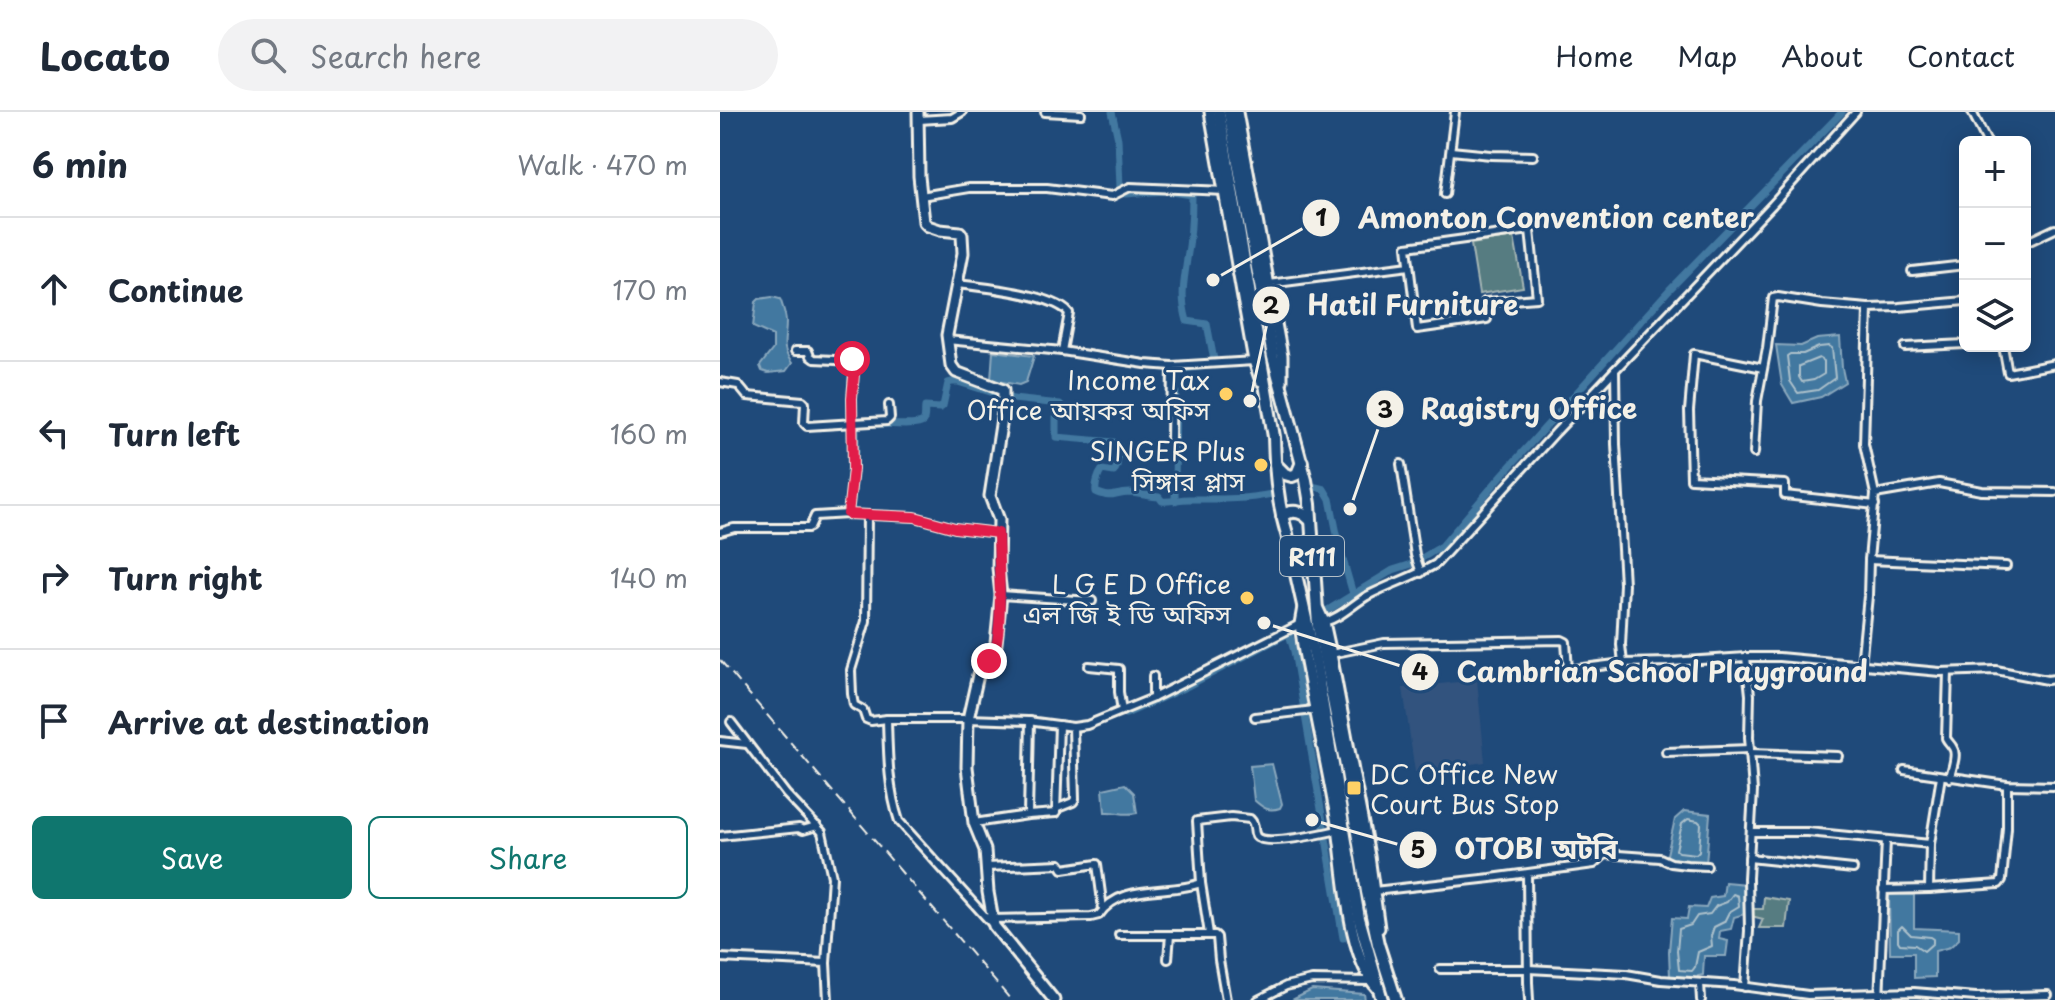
<!DOCTYPE html>
<meta charset="utf-8">
<style>
:root{--surface:#fff;--page:#f2f2f3;--text:#1f2937;--muted:#747a83;--line:#e0e1e3;--accent:#0f766e}
body{margin:0;font-family:"Playpen Sans","Noto Sans Bengali",sans-serif;background:var(--page);color:var(--text)}
.controls{position:absolute;right:24px;top:24px;display:grid;overflow:hidden;border-radius:12px;box-shadow:0 4px 20px #0003}
.controls button{width:72px;height:72px;display:grid;place-items:center;padding:0;border:0;border-bottom:2px solid var(--line);background:var(--surface);color:var(--text);font:40px sans-serif}
.stop{position:absolute;width:24px;height:24px;margin:-18px;border:6px solid #e11d48;border-radius:50%;background:#fff}
.stop.end{background:#e11d48;border-color:#fff;box-shadow:0 2px 8px #0008}
.list{margin:0;padding:0;list-style:none}
h2{display:flex;justify-content:space-between;align-items:center;height:104px;margin:0;padding:0 32px;font-size:34px}
h2 small{font-size:26px;font-weight:400;color:var(--muted)}
.list li{display:grid;grid-template-columns:52px 1fr auto;gap:24px;align-items:center;box-sizing:border-box;height:144px;padding:0 32px;border-top:2px solid var(--line)}
.list b{display:block;font-size:30px;white-space:nowrap}
.list em{font-size:26px;font-style:normal;color:var(--muted)}
.actions{display:flex;gap:16px;padding:24px 32px}
.actions a{flex:1;padding:18px 0;border:2px solid var(--accent);border-radius:12px;text-align:center;font-size:28px;color:var(--accent)}
.actions .main{background:var(--accent);color:#fff}
.icon{flex:none;width:44px;height:44px;fill:none;stroke:currentColor;stroke-width:2;stroke-linecap:round;stroke-linejoin:round}
.map{position:relative;flex:none;width:1335px;height:888px;overflow:hidden}
header{display:flex;align-items:center;gap:48px;box-sizing:border-box;height:112px;padding:0 40px;background:var(--surface);border-bottom:2px solid var(--line)}
header strong{font-size:38px}
nav{display:flex;gap:44px;margin-inline-start:auto;font-size:28px}
.search{width:560px;height:72px;background:var(--page);display:flex;align-items:center;gap:20px;box-sizing:border-box;padding:0 28px;border-radius:44px;color:var(--muted);font-size:30px}
main{display:flex}
aside{flex:1;background:var(--surface)}
.map>svg:first-child{display:block}
</style>
<header>
<strong>Locato</strong>
<div class="search"><svg class="icon" aria-label="search" viewBox="0 0 24 24"><circle cx="10" cy="10" r="6"/><path d="M15 15l6 6"/></svg>Search here</div>
<nav><a>Home</a><a>Map</a><a>About</a><a>Contact</a></nav>
</header>
<main>
<aside>
<h2>6 min<small>Walk · 470 m</small></h2>
<ul class="list">
<li><svg class="icon" aria-label="ahead" viewBox="0 0 24 24"><path d="M12 20V5M6 11l6-6 6 6"/></svg><div><b>Continue</b></div><em>170 m</em></li>
<li><svg class="icon" aria-label="left" viewBox="0 0 24 24"><path d="M17 20v-9H6M10 6l-5 5 5 5"/></svg><div><b>Turn left</b></div><em>160 m</em></li>
<li><svg class="icon" aria-label="right" viewBox="0 0 24 24"><path d="M7 20v-9h11M14 6l5 5-5 5"/></svg><div><b>Turn right</b></div><em>140 m</em></li>
<li><svg class="icon" aria-label="arrive" viewBox="0 0 24 24"><path d="M6 21V4h12l-3 4 3 4H6"/></svg><div><b>Arrive at destination</b></div></li>
</ul>
<div class="actions"><a class="main">Save</a><a>Share</a></div>
</aside>
<div class="map">
<svg width="1335" height="888" viewBox="0 0 1335 888">
<rect width="100%" height="100%" fill="#1f4a7a"/>
<filter id="ink" filterUnits="userSpaceOnUse"><feTurbulence type="fractalNoise" baseFrequency=".0125" numOctaves="2"/><feDisplacementMap in="SourceGraphic" scale="16" xChannelSelector="R" yChannelSelector="G"/><feConvolveMatrix kernelMatrix="1 2 1 2 8 2 1 2 1" color-interpolation-filters="sRGB"/></filter>
<g filter="url(#ink)">
<polygon fill="#33537e" points="757,568 765,650 695,660 683,576"/>
<g fill="#577c81" stroke="#a6b6b4" stroke-width="2">
<polygon points="794,125 803,175 759,182 751,132"/>
<polygon points="1044,785 1069,789 1066,816 1039,816 1043,807 1031,804 1031,797 1043,797"/>
</g>
<g fill="#4378a0" stroke="#8aa8bd" stroke-width="2">
<path d="M52,185l8,2 1,2c2,7 5,14 5,21 0,18 -6,25 6,41l-6,8 -18,2 -6,-2 -2,-5 13,-17v-13l-20,-9 3,-25 3,-3z"/>
<polygon points="1120,225 1122,256 1125,270 1101,285 1073,291 1062,273 1056,233 1081,234 1097,227"/>
<polygon points="273,239 314,244 306,270 299,273 271,268"/>
<path d="M552,652l10,40 -2,4c-12,4 -17,0 -26,-8l-4,-34z"/>
<path d="M405,672l9,9 3,20c-15,3 -19,-2 -32,-1l-2,-23z"/>
<polygon points="964,699 990,702 986,752 946,747 955,707"/>
<polygon points="1005,770 1026,772 1028,801 1014,805 1011,817 1000,819 999,827 1008,829 1006,844 984,844 983,863 978,864 977,869 950,865 949,839 952,806 967,807 969,795 986,796 990,786 1003,784"/>
<polygon points="1169,782 1194,783 1194,816 1239,818 1239,827 1230,835 1215,839 1215,865 1194,866 1194,841 1170,841"/>
<polygon points="592,878 644,882 645,888 572,888"/>
</g>
<g fill="none" stroke-linecap="round" stroke-linejoin="round">
<g stroke="#adc1cb" stroke-width="2">
<polygon points="1099,235 1109,234 1112,236 1115,266 1098,278 1078,281 1070,269 1067,244 1070,242 1083,242"/>
<polygon points="1099,246 1104,249 1104,262 1094,268 1082,270 1079,265 1079,254"/>
<polygon points="968,707 978,709 981,712 979,739 976,742 959,740 956,738 962,712"/>
<polygon points="1013,782 1018,784 1019,794 1009,800 1004,810 994,815 991,824 992,834 978,840 975,855 972,859 959,858 957,839 959,817 971,813 977,804 990,802 996,794 1007,790"/>
<polygon points="1182,814 1191,823 1210,825 1213,827 1213,831 1204,839 1195,833 1180,832 1178,829 1178,818"/>
</g>
<polyline stroke="#8aa8bd" stroke-width="2" points="522,0 526,22"/>
<g stroke="#4378a0" stroke-width="7">
<path d="M392,0l6,27 2,48 6,7 39,-3 27,4c0,21 -1,43 -5,64 -3,24 -7,37 0,62l20,3 8,41 -39,5 -1,131"/>
<path d="M159,312c8,0 39,3 44,-2 3,-4 1,-10 2,-15l15,1 3,-2 5,-23 4,-1h6l55,17 47,5 2,2 -6,12v19l58,5 5,4 -2,20 -3,6 -12,-2c-4,5 -7,15 -6,22 18,8 17,1 34,1 10,1 20,3 29,4l3,4c9,1 17,-2 26,-2 28,0 56,1 84,-5"/>
<polyline points="136,340 136,312 142,312"/>
<polyline points="592,374 604,377 610,387 620,437 633,482"/>
<polyline points="603,501 673,458 692,452 722,434 782,363 949,178 1122,0"/>
<polyline points="569,522 574,539 623,826"/>
<polyline points="406,602 468,574 577,517"/>
</g>
<g stroke="#f4f1e8" stroke-width="12">
<g id="street">
<polyline points="325,0 361,2"/>
<polyline points="1252,0 1267,30"/>
<polyline points="199,8 232,6 242,0"/>
<polyline points="731,39 771,43 813,44"/>
<polyline points="725,82 735,0"/>
<polyline points="201,84 249,76 327,76 392,84 410,75 506,79"/>
<polygon points="810,118 817,186 765,190 767,207 697,217 687,135"/>
<polyline points="1305,131 1335,117"/>
<polyline points="1192,159 1245,153"/>
<path d="M237,172c25,3 97,10 112,29l-7,38"/>
<polyline points="549,172 689,154"/>
<polyline points="227,228 342,239 425,252 452,254 534,249"/>
<polyline points="1283,234 1288,261 1335,252"/>
<polyline points="1185,235 1245,232"/>
<polyline points="75,239 88,239 90,244 94,247 135,249 132,286 133,357 128,402"/>
<polyline points="1043,256 974,242 969,299 971,367 1065,372 1065,383 1155,393"/>
<polyline points="895,258 896,332 904,472 901,533 903,551"/>
<polyline points="0,270 18,273 27,284 83,289 85,291 84,311 87,314 167,309 170,306 169,293"/>
<polyline points="451,328 452,254"/>
<polyline points="1034,341 1037,289 1047,236 1053,186 1058,185 1102,192 1148,196"/>
<polyline points="681,352 695,443 701,461"/>
<polyline points="1155,382 1144,332 1148,196 1179,195 1245,189"/>
<polyline points="147,403 146,509 131,558 132,582 134,593 143,598 146,607 151,609 167,607"/>
<polyline points="0,420 14,416 88,416 90,415 95,404 128,402 195,405 235,416 278,421"/>
<polyline points="1149,448 1286,454"/>
<polyline points="281,483 372,489"/>
<path d="M604,510c16,-4 28,-17 43,-26 22,-12 47,-19 69,-32l120,-132 216,-227 84,-93"/>
<polyline points="611,542 664,531 842,528 846,530 848,558 903,551 951,550 1026,545 1059,545 1220,560 1276,558 1327,568 1335,567"/>
<polyline points="1141,553 1148,484 1149,448 1155,382 1219,371 1262,379 1335,380"/>
<polyline points="369,554 399,557 399,580 402,599"/>
<path d="M1228,560l-2,66c2,4 5,6 7,10 5,7 -2,22 -3,30"/>
<polyline points="433,564 433,586"/>
<polyline points="535,605 594,598"/>
<polyline points="11,610 66,682 102,720 112,765 106,851"/>
<polyline points="0,629 27,632"/>
<polyline points="946,640 1030,637"/>
<polyline points="1030,641 1118,644"/>
<polyline points="1184,658 1287,673 1335,674"/>
<polyline points="338,696 353,690 355,687 353,615"/>
<polyline points="308,703 310,609"/>
<polyline points="254,711 308,703 336,701 339,613"/>
<polyline points="1031,720 1088,720 1210,732"/>
<polyline points="0,724 79,716 83,718 97,714"/>
<polyline points="1029,746 1133,757"/>
<polyline points="267,755 340,752 343,757 377,752 383,797"/>
<polyline points="807,762 808,870 809,888"/>
<polyline points="1209,777 1210,732 1221,664"/>
<polyline points="1163,778 1209,777 1279,772 1282,768 1287,716 1287,673"/>
<polyline points="654,779 771,766 874,752 885,742 940,746 951,751 967,753 987,754"/>
<path d="M272,807l99,-2 8,-2c22,-33 70,-20 102,-32"/>
<path d="M273,813l-94,-104c-11,-33 -11,-67 -12,-102h81l60,2 45,6 14,-2 66,-27 147,-74"/>
<path d="M489,822l-8,-51 -4,-62 34,-4 19,2c7,7 2,10 6,17 7,11 69,-3 82,-6"/>
<polyline points="399,823 495,823 497,825 499,848 506,888"/>
<polyline points="0,846 106,851 108,888"/>
<polyline points="448,847 450,823"/>
<polyline points="720,857 808,857 906,862 941,868 1014,873 1088,883 1194,880 1256,885 1328,883"/>
<polyline points="980,871 981,888"/>
<polyline points="1025,875 1029,819 1028,766 1033,679 1029,625 1030,583 1026,545"/>
<polyline points="538,888 566,874 592,868 650,869"/>
<polyline points="1159,888 1166,728"/>
</g>
</g>
<g stroke="#f4f1e8" stroke-width="15">
<g id="secondary">
<polyline points="198,0 199,64 204,110 208,114 220,118 240,120 242,123 243,141 227,223 231,253 236,260 283,278 283,300 270,384 279,408 278,456 281,483 275,541 273,545 263,554 258,563 248,607 247,655 254,711 265,738 268,780 274,814 334,888"/>
<polyline points="490,0 534,249 541,269"/>
<polyline points="517,0 562,244 562,269"/>
<path d="M583,495l-3,17 4,28c11,59 24,118 34,177 7,44 9,127 40,160"/>
<polyline points="598,497 604,510 611,542 649,744 659,816"/>
</g>
</g>
<g stroke="#f4f1e8" stroke-width="16">
<g id="primary">
<path d="M499,0l55,325c1,33 3,65 13,97l28,125 44,259 23,82"/>
<polyline points="509,0 553,245 586,368 590,392 598,514 625,649 647,780 658,832 676,888"/>
<polyline points="555,352 565,362 572,364 577,362 582,350"/>
<path d="M562,404c10,-7 20,-5 28,4"/>
</g>
</g>
<use href="#street" stroke="#1f4a7a" stroke-width="6"/>
<use href="#secondary" stroke="#1f4a7a" stroke-width="9"/>
<use href="#primary" stroke="#1f4a7a" stroke-width="10"/>
<polyline stroke="#f4f1e8" stroke-width="2" stroke-dasharray="12 6" stroke-linecap="butt" points="0,548 291,888"/>
</g>
</g>
<g fill="none" stroke-linecap="round" stroke-linejoin="round" filter="url(#ink)">
<path stroke="#e11d48" stroke-width="10" d="M132,247l3,2v4l-3,33 1,71 -5,45 67,3 40,11 43,5c0,26 8,112 -9,128"/>
</g>
<g fill="#ffd166" stroke="#1f4a7a" stroke-width="3">
<circle cx="506" cy="282" r="8"/>
<circle cx="541" cy="353" r="8"/>
<circle cx="527" cy="486" r="8"/>
<rect x="626" y="668" width="16" height="16" rx="4"/>
</g>
<g text-anchor="middle" dominant-baseline="central" stroke-width="6" stroke-linejoin="round" paint-order="stroke">
<rect fill="#1f4a7a" stroke="#b4bfc7" stroke-width="2" x="560" y="424" width="64" height="40" rx="6"/>
<g font-size="24" font-weight="bold" fill="#f4f1e8">
<text x="592" y="444">R111</text>
</g>
<g font-size="26" fill="#f4f1e8" stroke="#1f4a7a" text-anchor="end">
<text x="490" y="267">Income Tax<tspan x="490" dy="30">Office আয়কর অফিস</tspan></text>
<text x="525" y="338">SINGER Plus<tspan x="525" dy="30">সিঙ্গার প্লাস</tspan></text>
<text x="511" y="471">L G E D Office<tspan x="511" dy="30">এল জি ই ডি অফিস</tspan></text>
<text x="650" y="661" text-anchor="start">DC Office New<tspan x="650" dy="30">Court Bus Stop</tspan></text>
</g>
</g>
<path fill="none" stroke="#f4f1e8" stroke-width="3" d="M493 168L601 106M530 289L551 193M630 397L665 297M544 511L700 560M592 708L698 738"/>
<g fill="#f4f1e8" stroke="#1f4a7a" stroke-width="3">
<circle cx="493" cy="168" r="8"/>
<circle cx="530" cy="289" r="8"/>
<circle cx="630" cy="397" r="8"/>
<circle cx="544" cy="511" r="8"/>
<circle cx="592" cy="708" r="8"/>
<circle cx="601" cy="106" r="20"/>
<circle cx="551" cy="193" r="20"/>
<circle cx="665" cy="297" r="20"/>
<circle cx="700" cy="560" r="20"/>
<circle cx="698" cy="738" r="20"/>
</g>
<g font-size="24" text-anchor="middle" font-weight="bold" fill="#111">
<text x="601" y="114">1</text>
<text x="551" y="202">2</text>
<text x="665" y="306">3</text>
<text x="700" y="568">4</text>
<text x="698" y="746">5</text>
</g>
<g font-size="28" text-anchor="middle" font-weight="bold" fill="#f4f1e8" stroke="#1f4a7a" stroke-width="6" stroke-linejoin="round" paint-order="stroke">
<text x="836" y="116">Amonton Convention center</text>
<text x="693" y="203">Hatil Furniture</text>
<text x="809" y="307">Ragistry Office</text>
<text x="942" y="570">Cambrian School Playground</text>
<text x="816" y="747">OTOBI অটবি</text>
</g>
</svg>
<div class="controls">
<button>+</button>
<button>−</button>
<button><svg class="icon" aria-label="layers" viewBox="0 0 24 24"><path d="M12 4l9 5-9 5-9-5zM3 14l9 5 9-5"/></svg></button>
</div>
<div class="stop" style="left:132px;top:247px"></div>
<div class="stop end" style="left:269px;top:549px"></div>
</div>
</main>
